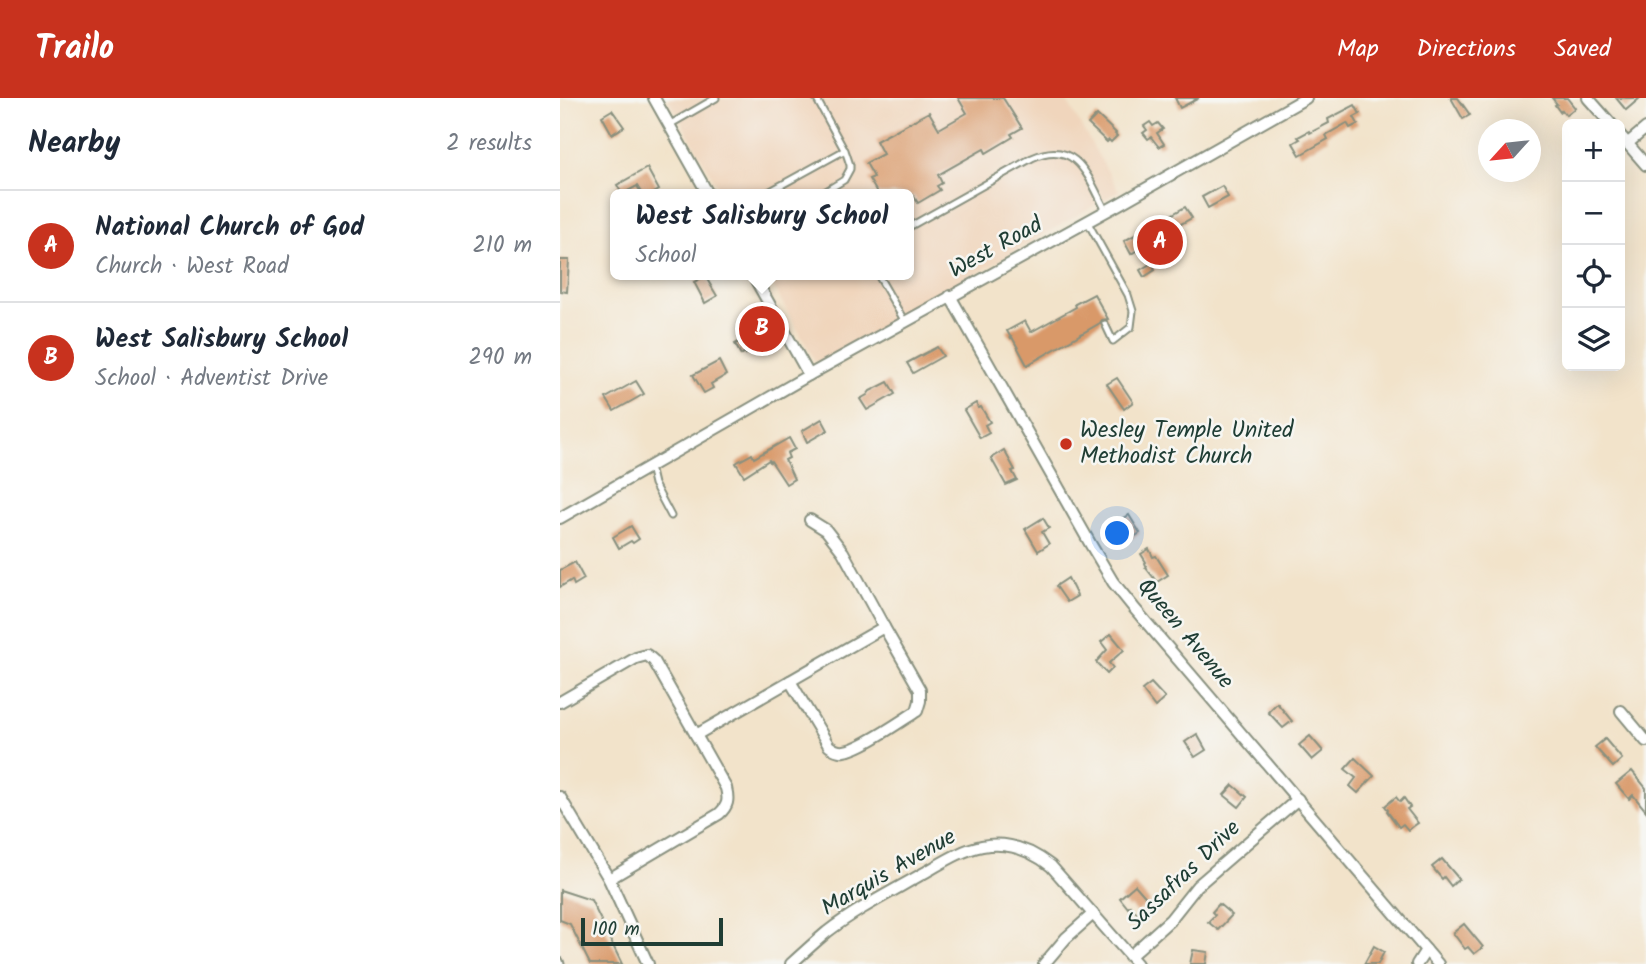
<!DOCTYPE html>
<meta charset="utf-8">
<style>
:root{--surface:#fff;--page:#f6f6f7;--text:#1f2937;--muted:#747a83;--line:#e0e1e3;--accent:#c8321e}
body{margin:0;font-family:Kalam,sans-serif;background:var(--page);color:var(--text)}
.controls{position:absolute;right:21px;top:21px;display:grid;overflow:hidden;border-radius:10px;box-shadow:0 7px 28px #0002}
.controls button{width:63px;height:63px;display:grid;place-items:center;padding:0;border:0;border-bottom:2px solid var(--line);background:var(--surface);color:var(--text);font:35px sans-serif}
.compass{position:absolute;left:918px;top:21px;width:63px;height:63px;border-radius:50%;background:var(--surface);box-shadow:0 7px 28px #0002;rotate:243deg}
.scale{position:absolute;left:21px;bottom:18px;width:142px;box-sizing:border-box;padding-left:7px;border:4px solid #1f3d34;border-top:0;font-size:19px;line-height:24px;white-space:nowrap;color:#1f3d34;-webkit-text-stroke:5px #f6f6f2;paint-order:stroke}
.you{position:absolute;left:558px;top:436px;width:24px;height:24px;margin:-18px;border:5px solid #fff;border-radius:50%;background:#1a73e8;box-shadow:0 0 0 10px #1a73e833}
.badge{display:grid;place-items:center;width:46px;height:46px;border-radius:50%;background:var(--accent);color:#fff;font-size:23px;font-weight:700}
.pin{position:absolute;translate:-50% -50%;border:4px solid #fff;box-shadow:0 2px 7px #0006}
.popup{position:absolute;left:50px;top:91px;width:304px;height:91px;box-sizing:border-box;display:grid;place-content:center;border-radius:10px;background:var(--surface);filter:drop-shadow(0 2px 5px #0005);font-size:23px;white-space:nowrap;color:var(--muted)}
.popup b{font-size:26px;color:var(--text)}
.popup::after{content:'';position:absolute;left:50%;top:100%;margin-left:-14px;border:14px solid transparent;border-top-color:var(--surface)}
.list{margin:0;padding:0;list-style:none}
h2{display:flex;justify-content:space-between;align-items:center;height:91px;margin:0;padding:0 28px;font-size:30px}
h2 small{font-size:23px;font-weight:400;color:var(--muted)}
.list li{display:grid;grid-template-columns:46px 1fr auto;gap:21px;align-items:center;box-sizing:border-box;height:112px;padding:0 28px;border-top:2px solid var(--line)}
.list b{display:block;font-size:26px;white-space:nowrap}
.list p{margin:0;font-size:23px;white-space:nowrap;color:var(--muted)}
.list em{font-size:23px;font-style:normal;color:var(--muted)}
.icon{flex:none;width:38px;height:38px;fill:none;stroke:currentColor;stroke-width:2;stroke-linecap:round;stroke-linejoin:round}
.map{position:relative;flex:none;width:1086px;height:866px;overflow:hidden}
header{display:flex;align-items:center;gap:42px;box-sizing:border-box;height:98px;padding:0 35px;background:var(--accent);color:#fff}
header strong{font-size:33px}
nav{display:flex;gap:38px;margin-inline-start:auto;font-size:24px}
main{display:flex}
aside{flex:1;background:var(--surface)}
.map>svg:first-child{display:block}
</style>
<header>
<strong>Trailo</strong>
<nav><a>Map</a><a>Directions</a><a>Saved</a></nav>
</header>
<main>
<aside>
<h2>Nearby<small>2 results</small></h2>
<ul class="list">
<li><span class="badge">A</span><div><b>National Church of God</b><p>Church · West Road</p></div><em>210 m</em></li>
<li><span class="badge">B</span><div><b>West Salisbury School</b><p>School · Adventist Drive</p></div><em>290 m</em></li>
</ul>
</aside>
<div class="map">
<svg width="1086" height="866" viewBox="0 0 1086 866">
<rect width="100%" height="100%" fill="#f6f6f2"/>
<filter id="ink" filterUnits="userSpaceOnUse"><feTurbulence type="fractalNoise" baseFrequency=".0143" numOctaves="2"/><feDisplacementMap in="SourceGraphic" scale="14" xChannelSelector="R" yChannelSelector="G"/><feConvolveMatrix kernelMatrix="1 2 1 2 8 2 1 2 1" color-interpolation-filters="sRGB"/></filter>
<filter id="wash" filterUnits="userSpaceOnUse"><feTurbulence type="fractalNoise" baseFrequency=".00686" numOctaves="4" result="noise"/><feDisplacementMap in="SourceGraphic" scale="28" xChannelSelector="R" yChannelSelector="G"/><feGaussianBlur stdDeviation="1.57" result="paint"/><feColorMatrix in="noise" values="0 0 0 0 0 0 0 0 0 0 0 0 0 0 0 0 0 1.4 0 .05"/><feComposite in="paint" operator="in"/></filter>
<g filter="url(#wash)">
<rect width="100%" height="100%" fill="#f2e3ca"/>
<polygon fill="#f0d5bc" points="108,0 505,0 559,93 373,201 265,263 258,264 255,263 207,177 349,177 349,96 162,96"/>
<g id="blocks">
<g fill="#d99969">
<polygon points="398,0 443,0 462,30 451,36 453,39 426,55 424,51 378,77 382,85 377,88 380,92 358,105 353,97 349,99 349,96 318,96 309,81 314,79 306,65 323,56 316,43 369,14 379,31 407,15"/>
<polygon points="615,0 639,0 620,10"/>
<polygon points="891,0 898,0 910,17 903,21"/>
<polygon points="992,0 1007,0 1015,10 1006,17 1002,12 1000,14 995,7 997,6"/>
<polygon points="1056,0 1080,0 1066,12"/>
<polygon points="795,7 800,16 794,19 798,26 790,30 787,25 766,37 768,41 740,57 733,45 740,41 738,39 749,33 750,35 769,25 768,21"/>
<polygon points="52,12 64,29 52,36 42,18"/>
<polygon points="537,17 556,35 555,36 557,38 551,44 549,42 547,44 528,26"/>
<polygon points="590,24 593,28 598,25 603,31 597,35 604,46 599,49 591,39 588,41 583,35 587,32 584,28"/>
<polygon points="87,70 99,92 92,96 82,96 77,88 62,96 57,87"/>
<polygon points="662,88 668,99 648,110 642,99"/>
<polygon points="625,109 632,120 612,131 606,120"/>
<polygon points="593,127 602,143 596,146 599,152 589,157 584,148 571,156 564,143"/>
<polygon points="0,162 9,162 7,194 0,193"/>
<polygon points="592,165 595,172 584,179 580,172"/>
<polygon points="145,178 157,198 145,205 134,184"/>
<polygon points="534,196 548,221 542,222 540,225 467,267 452,239 451,240 447,233 465,223 471,234 516,209 515,206"/>
<polygon points="198,234 204,245 186,256 185,254 181,257 175,246"/>
<polygon points="377,249 383,258 353,275 347,265"/>
<polygon points="159,263 166,277 151,286 153,290 144,295 133,277"/>
<polygon points="557,280 573,304 564,311 547,286"/>
<polygon points="76,283 84,296 54,313 46,300"/>
<polygon points="328,284 335,296 307,312 300,301 307,297 310,293"/>
<polygon points="416,305 418,310 421,309 430,324 425,327 429,335 420,340 404,312"/>
<polygon points="262,321 268,332 247,344 242,333"/>
<polygon points="229,340 235,351 227,355 229,360 225,362 234,381 226,386 211,363 210,364 209,362 184,378 176,365 179,363 192,356 194,360"/>
<polygon points="444,352 455,372 452,373 457,382 446,387 431,360"/>
<polygon points="569,417 580,435 568,443 558,424"/>
<polygon points="483,420 489,430 482,434 489,446 478,453 465,431"/>
<polygon points="71,428 79,441 73,445 71,443 59,450 53,439"/>
<polygon points="589,451 593,459 596,458 608,477 597,484 586,470 587,470 585,465 586,464 581,456"/>
<polygon points="15,464 24,481 14,487 12,482 0,489 0,472"/>
<polygon points="508,480 517,498 507,504 496,488"/>
<polygon points="551,536 564,552 549,565 553,570 547,576 536,564 547,552 541,544"/>
<polygon points="591,585 605,600 595,609 582,592"/>
<polygon points="717,605 732,623 723,630 708,614"/>
<polygon points="637,636 646,652 635,659 625,644"/>
<polygon points="750,638 763,653 752,662 739,647"/>
<polygon points="1045,641 1062,661 1053,669 1035,649"/>
<polygon points="795,660 814,678 798,695 790,688 796,680 785,671"/>
<polygon points="1072,673 1086,690 1086,713 1073,697 1069,701 1056,686"/>
<polygon points="673,687 687,699 679,709 664,697"/>
<polygon points="836,699 840,704 844,700 850,709 847,711 858,725 848,732 843,726 839,729 827,713 828,712 825,708"/>
<polygon points="882,761 899,781 891,788 884,779 882,781 872,769"/>
<polygon points="575,787 590,804 577,815 570,808 568,810 560,800"/>
<polygon points="0,792 31,802 62,866 30,866 10,826 0,822"/>
<polygon points="659,806 672,817 658,832 648,824 655,817 652,814"/>
<polygon points="904,826 923,849 914,856 908,849 905,851 893,835"/>
<polygon points="814,848 824,854 818,866 804,866"/>
<polygon points="633,852 648,854 646,866 630,866"/>
</g>
</g>
</g>
<g filter="url(#ink)">
<use href="#blocks" fill-opacity="0" stroke="#88907f" stroke-width="2"/>
<g fill="none" stroke-linecap="round" stroke-linejoin="round">
<g stroke="#88907f" stroke-width="9">
<g id="lane">
<polyline points="256,0 286,55 290,67 290,71 284,82 261,96"/>
<polyline points="109,27 156,0"/>
<polyline points="205,96 285,52"/>
<polyline points="527,123 568,197 573,213 571,229 553,243 545,226"/>
<path d="M349,129l123,-69c45,-21 57,21 74,53"/>
<polyline points="318,177 345,224"/>
<polyline points="90,369 94,386 111,418"/>
<polyline points="0,863 1,866"/>
</g>
</g>
<g stroke="#88907f" stroke-width="14">
<g id="street">
<polyline points="94,0 148,96"/>
<polyline points="1028,0 1051,26"/>
<polyline points="1060,37 1086,67"/>
<polyline points="1067,46 1086,30"/>
<polyline points="193,177 249,277"/>
<polyline points="390,198 531,447 553,484 574,510 878,866"/>
<polyline points="0,420 249,277 559,106 746,0"/>
<path d="M230,583l39,65c4,3 9,6 15,5 16,-1 57,-30 73,-40l3,-10v-11l-36,-63"/>
<path d="M0,604l76,-44 11,-3 7,6 72,127c3,12 2,18 -7,26l-110,65"/>
<polyline points="1061,613 1086,643"/>
<polyline points="136,637 324,529 283,454 266,432 250,422"/>
<polyline points="0,699 49,781 88,866"/>
<polyline points="570,858 610,822 637,788 738,701"/>
<path d="M231,866c12,-11 24,-22 36,-32 30,-23 64,-40 97,-59 18,-10 37,-23 58,-27 26,-5 49,4 69,20l86,98"/>
<polyline points="484,866 506,840 533,816"/>
<polyline points="857,866 866,852"/>
</g>
</g>
<use href="#lane" stroke="#fff" stroke-width="5"/>
<use href="#street" stroke="#fff" stroke-width="10"/>
</g>
</g>
<circle fill="#c8321e" stroke="#f6f6f2" stroke-width="2.5" cx="506" cy="346" r="7"/>
<g text-anchor="middle" dominant-baseline="central" stroke-width="5" stroke-linejoin="round" paint-order="stroke">
<g font-size="23" fill="#1f3d34" stroke="#f6f6f2">
<text transform="translate(436 150) rotate(-29)">West Road</text>
<text transform="translate(625 536) rotate(50)">Queen Avenue</text>
<text transform="translate(329 775) rotate(-30)">Marquis Avenue</text>
<text transform="translate(624 778) rotate(-44)">Sassafras Drive</text>
</g>
<g font-size="23" fill="#1f3d34" stroke="#f6f6f2" text-anchor="start">
<text x="520" y="333">Wesley Temple United<tspan x="520" dy="26">Methodist Church</tspan></text>
</g>
</g>
</svg>
<div class="controls">
<button>+</button>
<button>−</button>
<button><svg class="icon" aria-label="locate" viewBox="0 0 24 24"><circle cx="12" cy="12" r="6"/><path d="M12 2v4M12 18v4M2 12h4M18 12h4"/></svg></button>
<button><svg class="icon" aria-label="layers" viewBox="0 0 24 24"><path d="M12 4l9 5-9 5-9-5zM3 14l9 5 9-5"/></svg></button>
</div>
<svg class="compass" viewBox="-18 -18 36 36"><path d="M0-13l5 13h-10z" fill="#e53935"/><path d="M0 13l5-13h-10z" fill="#747a83"/></svg>
<div class="scale">100 m</div>
<div class="you"></div>
<div class="pin badge" style="left:600px;top:144px">A</div>
<div class="pin badge" style="left:202px;top:231px">B</div>
<div class="popup"><b>West Salisbury School</b>School</div>
</div>
</main>
